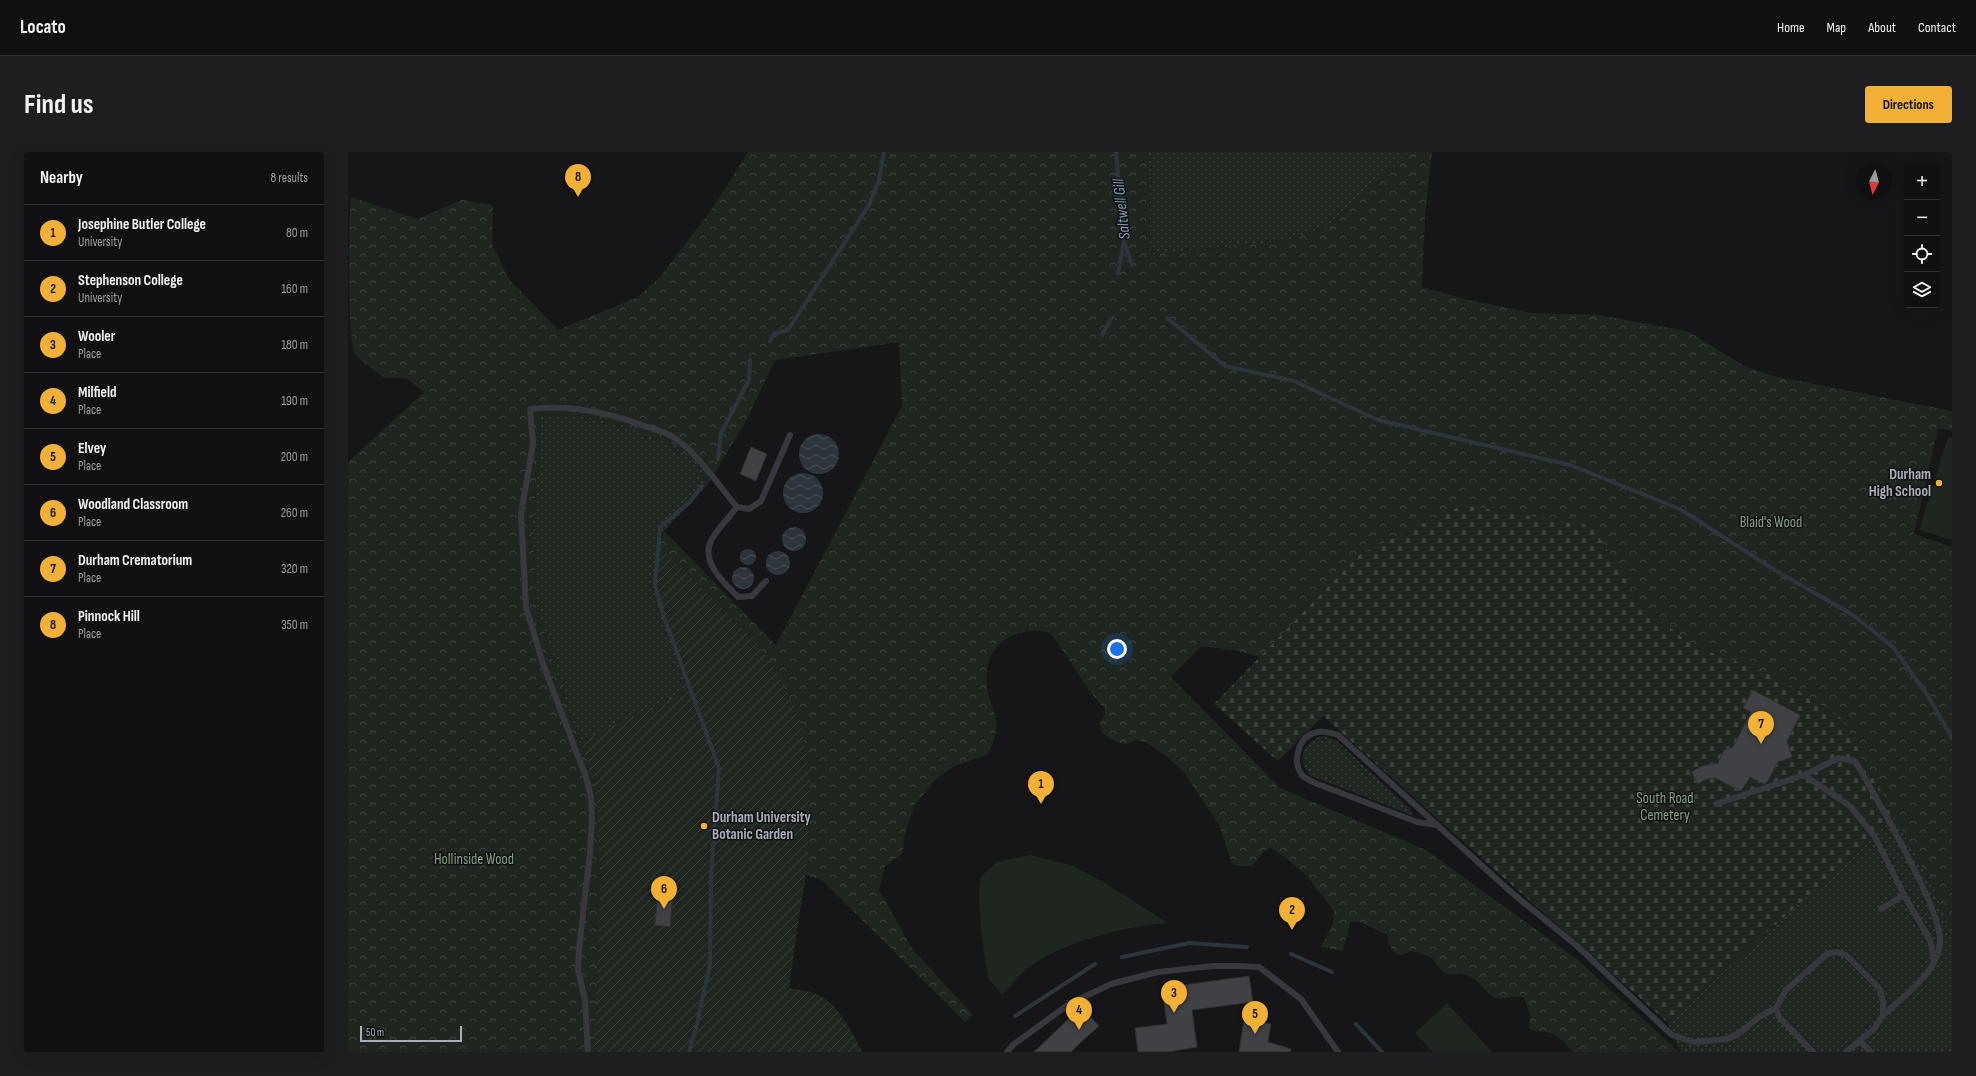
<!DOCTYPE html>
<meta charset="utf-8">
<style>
:root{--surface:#101012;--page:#1e1e20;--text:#f1f3f6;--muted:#9c9d9f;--line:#303032;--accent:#f2b134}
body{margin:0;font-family:"Sofia Sans Condensed",sans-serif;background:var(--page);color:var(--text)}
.controls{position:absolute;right:12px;top:12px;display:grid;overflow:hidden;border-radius:4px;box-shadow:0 4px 16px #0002}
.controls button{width:36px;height:36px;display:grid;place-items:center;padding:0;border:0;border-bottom:1px solid var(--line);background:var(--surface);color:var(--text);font:20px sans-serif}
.compass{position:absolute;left:1508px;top:12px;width:36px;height:36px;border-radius:50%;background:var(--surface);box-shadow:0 4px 16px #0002;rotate:186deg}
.scale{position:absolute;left:12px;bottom:10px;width:102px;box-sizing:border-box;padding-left:4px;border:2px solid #a8adb8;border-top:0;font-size:11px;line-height:14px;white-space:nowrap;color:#a8adb8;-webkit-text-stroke:3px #111113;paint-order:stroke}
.you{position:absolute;left:769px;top:497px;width:14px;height:14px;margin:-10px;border:3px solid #fff;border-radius:50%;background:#1a73e8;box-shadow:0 0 0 6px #1a73e833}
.badge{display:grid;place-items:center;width:26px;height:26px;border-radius:50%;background:var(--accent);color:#111;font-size:13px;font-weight:700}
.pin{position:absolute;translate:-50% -33px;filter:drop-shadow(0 1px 2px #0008)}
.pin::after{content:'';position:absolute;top:21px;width:14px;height:12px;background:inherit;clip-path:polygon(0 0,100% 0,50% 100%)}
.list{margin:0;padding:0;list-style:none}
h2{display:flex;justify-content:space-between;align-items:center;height:52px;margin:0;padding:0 16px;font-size:17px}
h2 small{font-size:13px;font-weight:400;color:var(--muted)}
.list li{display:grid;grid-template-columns:26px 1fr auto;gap:12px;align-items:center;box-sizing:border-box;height:56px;padding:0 16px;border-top:1px solid var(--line)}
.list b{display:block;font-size:15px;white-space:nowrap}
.list p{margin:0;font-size:13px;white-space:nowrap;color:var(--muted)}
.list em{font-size:13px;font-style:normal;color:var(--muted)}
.icon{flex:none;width:22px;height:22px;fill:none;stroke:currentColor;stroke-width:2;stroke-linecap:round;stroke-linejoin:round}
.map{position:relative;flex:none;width:1604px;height:900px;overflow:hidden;border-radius:4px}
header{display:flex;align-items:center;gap:24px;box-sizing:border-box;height:56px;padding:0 20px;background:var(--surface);border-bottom:1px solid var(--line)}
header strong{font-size:19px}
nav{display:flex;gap:22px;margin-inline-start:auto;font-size:14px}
.intro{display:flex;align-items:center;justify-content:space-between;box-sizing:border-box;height:96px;padding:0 24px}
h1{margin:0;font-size:28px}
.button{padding:10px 18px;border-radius:4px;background:var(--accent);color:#111;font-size:14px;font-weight:700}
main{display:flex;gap:24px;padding:0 24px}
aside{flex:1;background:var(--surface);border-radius:4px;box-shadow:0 4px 16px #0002}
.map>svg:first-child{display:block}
</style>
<header>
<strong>Locato</strong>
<nav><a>Home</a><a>Map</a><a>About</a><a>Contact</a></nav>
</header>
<div class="intro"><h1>Find us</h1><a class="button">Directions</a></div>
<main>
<aside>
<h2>Nearby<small>8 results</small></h2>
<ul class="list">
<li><span class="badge">1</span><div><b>Josephine Butler College</b><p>University</p></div><em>80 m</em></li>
<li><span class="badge">2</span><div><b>Stephenson College</b><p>University</p></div><em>160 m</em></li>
<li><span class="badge">3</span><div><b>Wooler</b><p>Place</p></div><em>180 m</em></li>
<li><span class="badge">4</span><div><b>Milfield</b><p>Place</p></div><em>190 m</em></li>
<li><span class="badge">5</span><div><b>Elvey</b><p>Place</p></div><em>200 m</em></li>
<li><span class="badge">6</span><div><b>Woodland Classroom</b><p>Place</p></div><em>260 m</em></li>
<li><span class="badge">7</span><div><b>Durham Crematorium</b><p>Place</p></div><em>320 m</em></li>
<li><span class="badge">8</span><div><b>Pinnock Hill</b><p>Place</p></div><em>350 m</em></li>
</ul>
</aside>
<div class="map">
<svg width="1604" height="900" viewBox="0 0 1604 900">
<defs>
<pattern id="grass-dots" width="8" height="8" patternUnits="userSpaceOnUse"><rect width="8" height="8" fill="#1e261f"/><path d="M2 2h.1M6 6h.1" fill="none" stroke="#3c433d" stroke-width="1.8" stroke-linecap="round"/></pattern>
<pattern id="forest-crowns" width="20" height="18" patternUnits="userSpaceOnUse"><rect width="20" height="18" fill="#1e261f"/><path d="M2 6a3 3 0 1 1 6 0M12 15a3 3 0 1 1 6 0" fill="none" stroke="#3c433d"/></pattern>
<pattern id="cemetery-stones" width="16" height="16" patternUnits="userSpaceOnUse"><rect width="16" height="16" fill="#1e261f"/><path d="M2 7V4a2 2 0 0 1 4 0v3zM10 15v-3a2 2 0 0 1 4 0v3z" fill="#3c433d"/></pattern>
<pattern id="garden-furrows" width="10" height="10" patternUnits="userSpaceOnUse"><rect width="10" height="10" fill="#1e261f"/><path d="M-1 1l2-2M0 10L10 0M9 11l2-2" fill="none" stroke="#3c433d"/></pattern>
<pattern id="water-waves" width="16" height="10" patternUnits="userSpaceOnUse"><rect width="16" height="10" fill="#2c353c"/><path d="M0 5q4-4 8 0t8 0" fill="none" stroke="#485056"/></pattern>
</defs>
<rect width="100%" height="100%" fill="#161618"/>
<g fill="url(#grass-dots)">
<polygon points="801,0 1061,0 985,71 944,88 802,103"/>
<polygon points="192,262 231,263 274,273 323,291 344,309 360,332 316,379 312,386 315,462 338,521 331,543 233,589 220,560 188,450 185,366 193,294"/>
<path d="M976,584l12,4 74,69 3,4 -1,2 -101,-39c-16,-15 -8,-36 13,-40z"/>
<polygon points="1547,665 1589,743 1601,782 1604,785 1604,900 1333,900 1319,870"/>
</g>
<path fill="url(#forest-crowns)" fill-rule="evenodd" d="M400,0h401l1,103 142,-15 41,-17 76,-71h23l-7,63 -3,72 42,12 68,14 67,2 88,16 56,34 26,10 183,36v20l-14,-3 -24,106 38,13v390l-3,-3 -12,-39 -95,-176 -66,-43 -83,-30 -52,-41 -48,-78 -233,27 -100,103 -22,-6 -37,-5 -30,31 109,111 146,62 152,110 98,89 5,3h-108c-6,-6 -13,-16 -22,-19 -8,-3 -16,1 -22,-5l2,-12 -7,-18c-9,-4 -22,4 -31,-1 -9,-6 -15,-18 -26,-22 -7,-3 -17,2 -24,-3 -4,-2 -6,-8 -9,-12 -5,-5 -16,-7 -23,-9 -17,10 -20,-2 -24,-16l-27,-13h-10l-7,29 -22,-4 12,-23 1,-13 -29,-37 -19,-16 -15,-10 -7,3 -12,15h-14l-6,-2 -13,-39 -36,-54 -17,-15 -20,-14 -11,-2c-12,9 -22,-1 -33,-7l-2,-11 5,-7v-6c-16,-16 -27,-36 -39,-54 -5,-7 -10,-17 -17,-22 -8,-4 -22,-2 -30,0 -26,9 -35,28 -32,54 1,11 7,22 9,33 2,12 -3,23 -8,34l-36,13 -18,14 -20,25 -10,30 -1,17 -18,13 -6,24 34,60 60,65 -8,7 -143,-142 -16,-5 -29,177h-429v-590l76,-70 -18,-14h-22c-9,-8 -23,-16 -30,-26 -6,-14 -6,-133 -3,-155l66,22 45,-19 31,5 -1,39 16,34 50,52 80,-33 22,-20 52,-68zM551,190l3,64 -126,239 -112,-114 -6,14 -3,40 8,29 23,59 -7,22 -98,46 -13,-29 -32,-110 -3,-84 8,-72 -1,-31h39l43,10 49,18 21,18 16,23 38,-63 29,-61z"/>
<polygon fill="url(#cemetery-stones)" points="1115,353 1245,375 1293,453 1345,494 1428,524 1494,567 1547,665 1319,870 1130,703 975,564 930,609 866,552 1012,402"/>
<g fill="#1e261f">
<polygon points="1600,285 1604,286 1604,388 1571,378"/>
<path d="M683,703l42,11 27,14 68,43c-42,3 -101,18 -136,42 -11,7 -20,20 -30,30l-14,-17 -7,-47 -2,-36 2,-19 16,-14z"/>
<polygon points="1099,851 1144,900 1085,900 1067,881"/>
</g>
<path fill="url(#garden-furrows)" d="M310,393l95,93 20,28 27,52 10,61 -2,74 -19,135c7,2 15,2 22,4 28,9 38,37 52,60h-269l7,-177 -4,-77 -7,-32 -9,-25 98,-46 7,-22 -23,-59 -8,-29z"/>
<g fill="url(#water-waves)">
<circle cx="471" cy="302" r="20"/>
<circle cx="455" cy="341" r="20"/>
<circle cx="446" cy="387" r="12"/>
<circle cx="400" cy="405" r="8"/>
<circle cx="430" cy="411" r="12"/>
<circle cx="395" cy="426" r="11"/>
</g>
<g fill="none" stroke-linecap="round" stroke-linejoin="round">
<g stroke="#2c353c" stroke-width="4">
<polyline points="768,0 776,90 784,113"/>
<polyline points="770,121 776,90"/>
<polyline points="819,166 877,214 946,229 1030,268 1222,313 1332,357 1425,417 1505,463 1545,495 1580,544 1604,586"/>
<polyline points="754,183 763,167"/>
<polyline points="422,189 426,182 440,178 521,53 531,28 536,0"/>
<polyline points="370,307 373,281 401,228 402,208"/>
<polyline points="943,802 984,820"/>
<polyline points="774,805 841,791 899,795"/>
<polyline points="667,864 747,812"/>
<polyline points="1008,872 1034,900"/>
<polyline points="341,900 349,872 362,813 363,725 371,616 315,462 307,433 312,375 342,350 354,334"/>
</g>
</g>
<g fill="#404145" stroke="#303034">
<polygon points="403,295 419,302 408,329 392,322"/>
<polygon points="1405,538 1452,563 1439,589 1444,605 1430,610 1419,630 1416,632 1402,625 1393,639 1367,626 1359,627 1350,632 1343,620 1354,614 1370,611 1376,598 1385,595 1403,560 1395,556"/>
<polygon points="310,739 325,740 322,775 307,773"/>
<polygon points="901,824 905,850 844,858 849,895 820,900 790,900 787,876 819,872 814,836"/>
<polygon points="733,855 751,874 733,890 723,900 686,900"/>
<polygon points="896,867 923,872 920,890 943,897 942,900 891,900"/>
</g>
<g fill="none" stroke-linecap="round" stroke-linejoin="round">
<g stroke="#37383d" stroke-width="6">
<polyline points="389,355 401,357 413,349 442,283"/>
<polyline points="1456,623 1502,654 1527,685 1556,743 1582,788 1586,807"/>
<path d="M1368,652l88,-29 35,-17 16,3c18,31 89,152 85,182 -4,32 -35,52 -57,72"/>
<path d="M1089,673l-20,-3 -102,-39c-4,-2 -11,-5 -13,-8 -10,-13 -4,-37 12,-42 9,-3 16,0 24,2l173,157 66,54 95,89 22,7 34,-3 13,-7 18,-15 17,-9"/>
<polyline points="1533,757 1556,743"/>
<polyline points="1512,889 1523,900"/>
<path d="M240,900l-3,-52 -7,-30 1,-21 11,-97 2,-32 -1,-23 -5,-20 -43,-113 -17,-57 -5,-93 12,-70 -3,-35c42,-5 85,5 123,20 7,2 15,4 20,8 25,16 45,48 64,70 -8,11 -19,21 -25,32 -13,22 12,44 26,58l14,-1 14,-15"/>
<polyline points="659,900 665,893 721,852 763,832 810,820 865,814 891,814 911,815 953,847 990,900"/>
<polyline points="1465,900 1431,865 1428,856 1438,838 1479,802 1488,800 1498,803 1532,837 1535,850 1535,863 1527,876 1498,900"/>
</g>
</g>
<g fill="#f2b134" stroke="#111113" stroke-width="1.5">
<circle cx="1591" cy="331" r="4"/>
<circle cx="356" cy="674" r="4"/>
</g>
<g text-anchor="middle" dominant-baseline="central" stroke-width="3" stroke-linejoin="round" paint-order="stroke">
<g font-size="15" font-weight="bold" fill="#a8adb8" stroke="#111113" text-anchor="end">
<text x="1583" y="322">Durham<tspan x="1583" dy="17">High School</tspan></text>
<text x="364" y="665" text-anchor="start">Durham University<tspan x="364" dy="17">Botanic Garden</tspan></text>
</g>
<g font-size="15" fill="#7fa381" stroke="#111113">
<text x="1423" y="370">Blaid's Wood</text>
<text x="1317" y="646">South Road<tspan x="1317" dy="17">Cemetery</tspan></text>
<text x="126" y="707">Hollinside Wood</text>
</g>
<g font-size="16" font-style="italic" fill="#7f9bb3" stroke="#111113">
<text transform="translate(774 57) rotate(-96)">Saltwell Gill</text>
</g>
</g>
</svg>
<div class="controls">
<button>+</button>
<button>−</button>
<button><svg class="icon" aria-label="locate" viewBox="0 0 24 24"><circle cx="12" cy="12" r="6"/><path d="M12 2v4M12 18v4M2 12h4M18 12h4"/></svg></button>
<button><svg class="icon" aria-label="layers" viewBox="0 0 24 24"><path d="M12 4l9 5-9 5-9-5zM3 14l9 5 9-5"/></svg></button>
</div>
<svg class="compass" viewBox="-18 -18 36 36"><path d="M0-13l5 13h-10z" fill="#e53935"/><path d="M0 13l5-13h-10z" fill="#9c9d9f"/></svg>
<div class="scale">50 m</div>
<div class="you"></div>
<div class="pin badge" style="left:693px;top:652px">1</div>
<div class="pin badge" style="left:944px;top:778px">2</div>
<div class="pin badge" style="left:826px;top:861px">3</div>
<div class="pin badge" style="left:731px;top:878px">4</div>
<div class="pin badge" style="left:907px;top:882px">5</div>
<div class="pin badge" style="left:316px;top:757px">6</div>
<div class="pin badge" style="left:1413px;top:592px">7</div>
<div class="pin badge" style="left:230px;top:45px">8</div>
</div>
</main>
